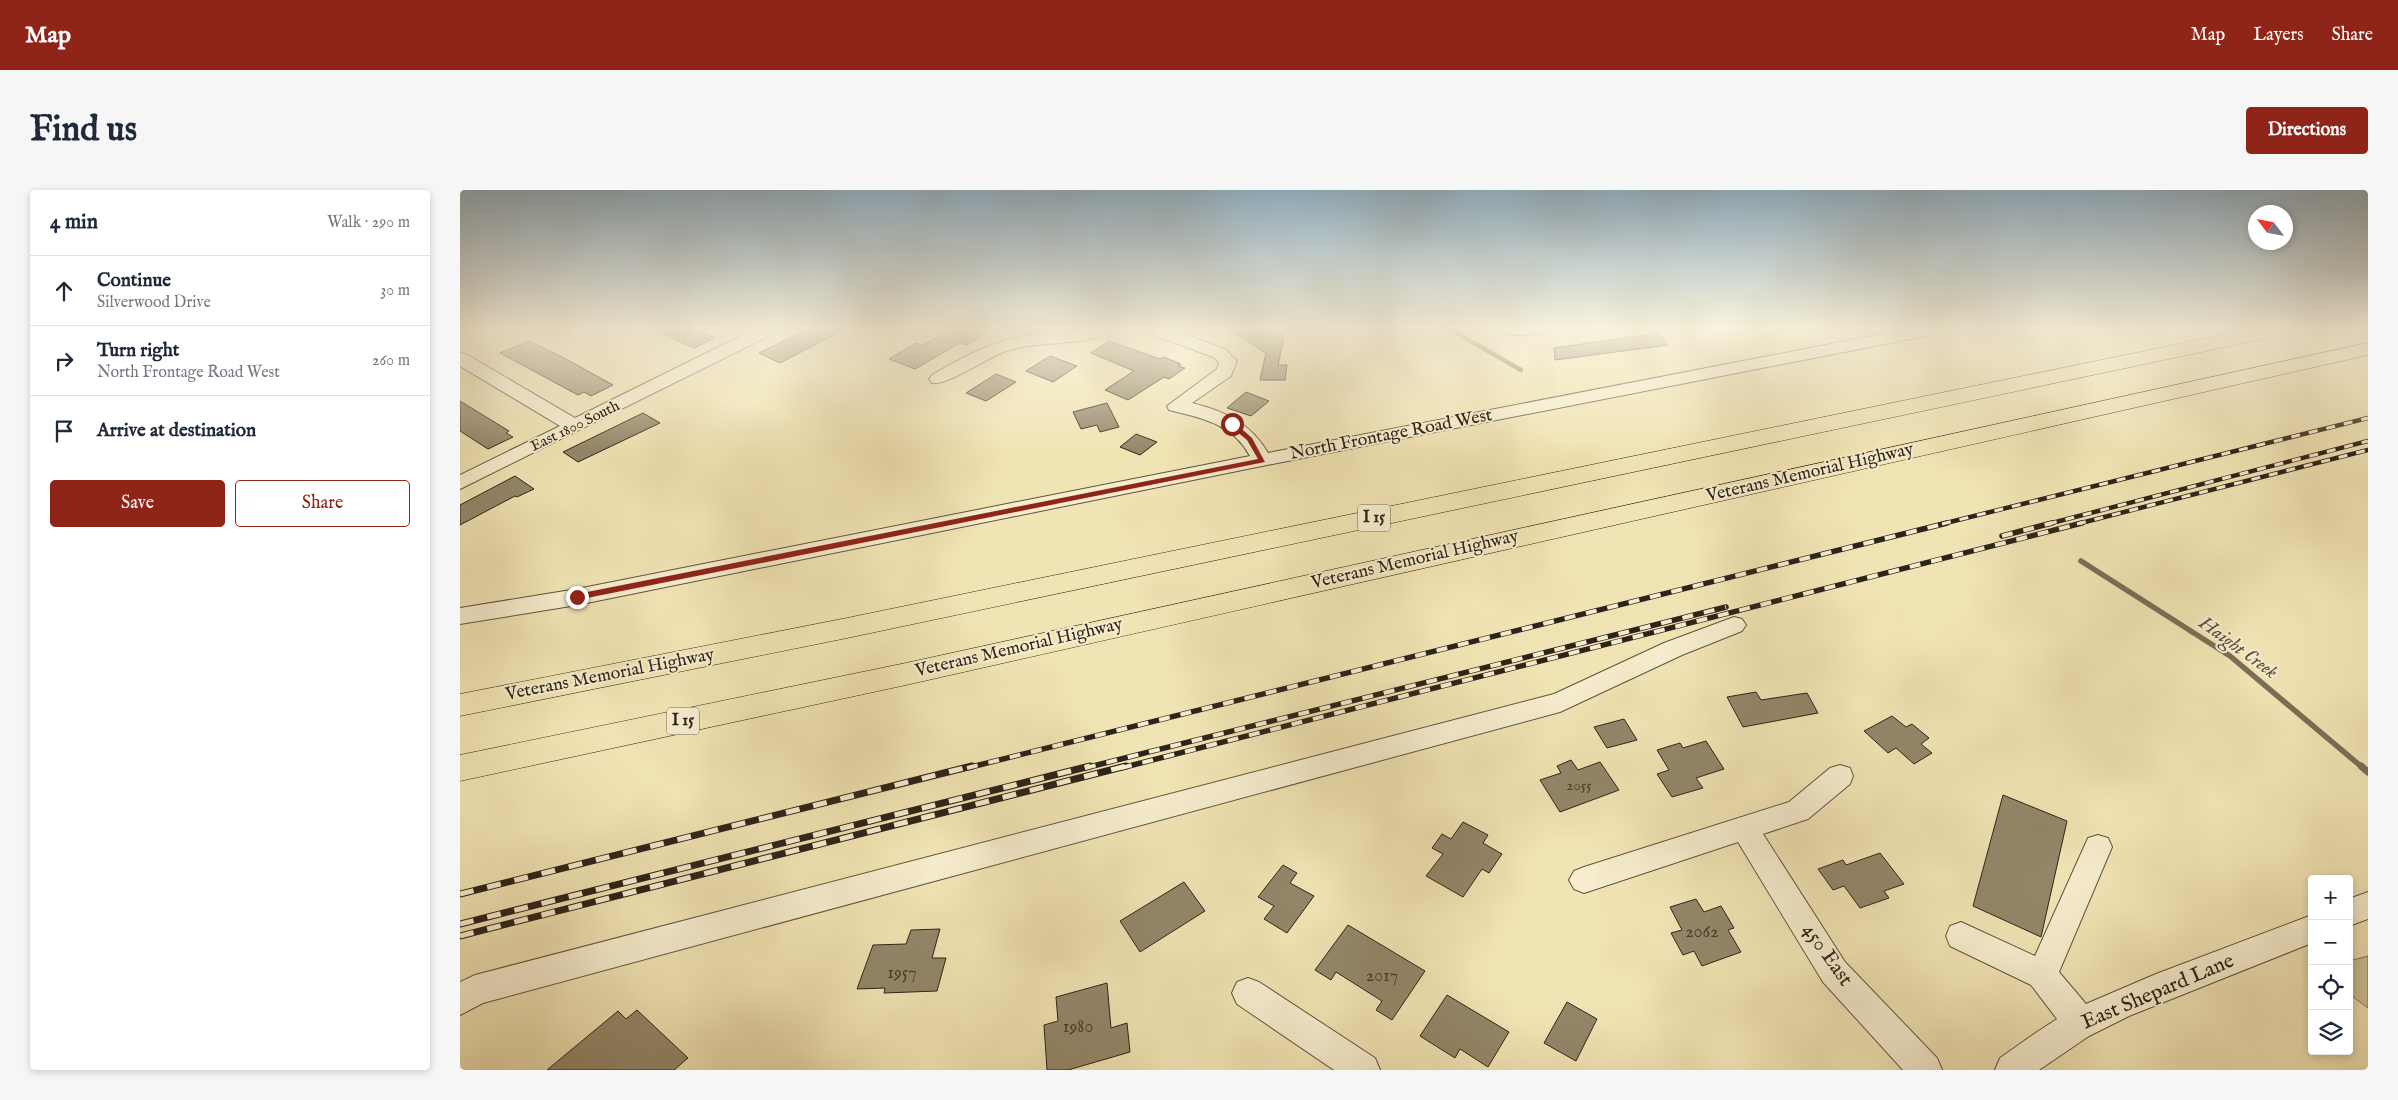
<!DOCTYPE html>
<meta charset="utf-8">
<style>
:root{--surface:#fff;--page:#f6f6f7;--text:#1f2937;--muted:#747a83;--line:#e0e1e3;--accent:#8f2418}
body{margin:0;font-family:"IM FELL English",serif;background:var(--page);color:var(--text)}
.controls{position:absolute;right:15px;bottom:15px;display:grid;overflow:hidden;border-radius:5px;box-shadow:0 2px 8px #0003}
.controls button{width:45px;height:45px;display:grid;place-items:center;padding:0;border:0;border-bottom:1px solid var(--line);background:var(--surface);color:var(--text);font:25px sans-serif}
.compass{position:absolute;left:1788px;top:15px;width:45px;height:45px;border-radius:50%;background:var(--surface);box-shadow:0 2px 8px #0003;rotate:302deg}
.stop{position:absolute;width:15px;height:15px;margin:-11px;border:4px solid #8f2418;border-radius:50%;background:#fff}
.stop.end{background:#8f2418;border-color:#fff;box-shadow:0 1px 5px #0008}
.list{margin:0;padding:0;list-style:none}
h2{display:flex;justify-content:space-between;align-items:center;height:65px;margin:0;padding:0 20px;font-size:21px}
h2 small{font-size:16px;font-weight:400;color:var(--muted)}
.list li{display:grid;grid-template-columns:32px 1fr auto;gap:15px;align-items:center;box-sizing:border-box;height:70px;padding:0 20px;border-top:1px solid var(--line)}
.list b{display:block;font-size:19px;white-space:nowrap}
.list p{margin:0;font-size:16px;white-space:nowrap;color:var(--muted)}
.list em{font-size:16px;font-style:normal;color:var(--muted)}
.actions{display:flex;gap:10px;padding:15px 20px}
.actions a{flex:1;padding:11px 0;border:1px solid var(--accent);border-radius:5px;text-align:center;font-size:18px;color:var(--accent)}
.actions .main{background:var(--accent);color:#fff}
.icon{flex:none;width:28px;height:28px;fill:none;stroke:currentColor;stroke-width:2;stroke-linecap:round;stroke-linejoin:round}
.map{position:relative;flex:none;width:1908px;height:880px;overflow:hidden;border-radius:5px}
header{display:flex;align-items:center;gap:30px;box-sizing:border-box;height:70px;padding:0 25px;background:var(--accent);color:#fff}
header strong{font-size:24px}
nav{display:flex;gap:28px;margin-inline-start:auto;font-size:18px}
.intro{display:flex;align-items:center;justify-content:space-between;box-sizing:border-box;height:120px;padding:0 30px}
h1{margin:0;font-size:35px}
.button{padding:12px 22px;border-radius:5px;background:var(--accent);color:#fff;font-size:18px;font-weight:700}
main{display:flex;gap:30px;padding:0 30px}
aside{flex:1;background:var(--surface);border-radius:5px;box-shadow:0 2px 8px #0003}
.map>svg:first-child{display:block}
</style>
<header>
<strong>Map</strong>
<nav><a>Map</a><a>Layers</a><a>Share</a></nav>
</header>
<div class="intro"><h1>Find us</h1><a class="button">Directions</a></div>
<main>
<aside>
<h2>4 min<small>Walk · 290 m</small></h2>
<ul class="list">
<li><svg class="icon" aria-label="ahead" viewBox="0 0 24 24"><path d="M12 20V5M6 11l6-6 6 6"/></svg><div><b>Continue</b><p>Silverwood Drive</p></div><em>30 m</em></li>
<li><svg class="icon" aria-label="right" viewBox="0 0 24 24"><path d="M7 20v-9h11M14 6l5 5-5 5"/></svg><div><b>Turn right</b><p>North Frontage Road West</p></div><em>260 m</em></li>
<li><svg class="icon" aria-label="arrive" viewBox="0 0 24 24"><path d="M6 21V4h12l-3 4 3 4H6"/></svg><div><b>Arrive at destination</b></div></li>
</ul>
<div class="actions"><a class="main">Save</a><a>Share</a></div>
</aside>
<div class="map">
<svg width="1908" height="880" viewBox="0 0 1908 880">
<rect width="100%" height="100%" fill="#f1e4b4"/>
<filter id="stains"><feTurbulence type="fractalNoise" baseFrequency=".004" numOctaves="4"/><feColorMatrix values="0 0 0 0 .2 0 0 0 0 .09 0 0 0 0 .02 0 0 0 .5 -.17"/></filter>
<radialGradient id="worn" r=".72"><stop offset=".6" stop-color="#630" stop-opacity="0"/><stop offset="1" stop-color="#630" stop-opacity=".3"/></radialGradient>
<polygon fill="#d0c39a" stroke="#7f735a" points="1908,766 1908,818 1889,804 1889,771"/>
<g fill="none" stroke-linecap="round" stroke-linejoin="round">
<polyline stroke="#7b6f56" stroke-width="4.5" points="988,138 1061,180"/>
<polyline stroke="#7b6f56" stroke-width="5.5" points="1621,371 1770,466 1903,578"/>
<polyline stroke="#7b6f56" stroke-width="7" points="1901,576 1908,582"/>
</g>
<g fill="#93876a" stroke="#2e2319">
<polygon points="191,138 235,138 254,148 234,158"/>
<polygon points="350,138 387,138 320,173 299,163"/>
<polygon points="493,138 508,138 525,144 506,155 500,153 455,179 429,169 456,153 463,155"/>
<polygon points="766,138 810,138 824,146 818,175 827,175 825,190 800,190 806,163"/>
<polygon points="1198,143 1208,155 1095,170 1094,158"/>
<polygon points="69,151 106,169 153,195 131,206 124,202 118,205 40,163"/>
<polygon points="649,151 700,169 704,167 721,174 718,176 725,178 709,189 704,187 668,210 645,200 674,181 631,163"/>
<polygon points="590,166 617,176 593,192 566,181"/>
<polygon points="536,184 556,192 526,211 506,203"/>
<polygon points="786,202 809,211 791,226 767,218"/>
<polygon points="0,211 49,241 46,243 53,247 28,259 0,241"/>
<polygon points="647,213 659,237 640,242 637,235 621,239 613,222"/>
<polygon points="183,223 200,233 118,272 103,262"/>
<polygon points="676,244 697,252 680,265 660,257"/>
<polygon points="55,286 74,299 57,307 55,306 0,335 0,315"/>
<polygon points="1296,502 1301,510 1347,503 1358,523 1283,537 1267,507"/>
<polygon points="1432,526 1446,537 1452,534 1469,548 1461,554 1472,563 1454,574 1436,558 1428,563 1404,541"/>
<polygon points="1164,529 1177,550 1147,558 1134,537"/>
<polygon points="1246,551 1264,579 1236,588 1243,598 1212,607 1197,584 1209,580 1197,560 1220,553 1223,558"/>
<polygon points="1111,570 1118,580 1140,572 1159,600 1100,622 1080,590 1101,583 1097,576"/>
<polygon points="1543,605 1607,631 1581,747 1513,716"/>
<polygon points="1003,632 1028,645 1023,653 1042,664 1029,683 1022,679 1003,707 966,686 983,664 972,658 982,644 991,649"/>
<polygon points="1420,663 1444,694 1424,701 1429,708 1400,718 1384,696 1373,700 1358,679 1383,670 1386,675"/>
<polygon points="823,675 837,683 830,693 854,706 827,743 804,729 814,716 798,707"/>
<polygon points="724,692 745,721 680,762 660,731"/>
<polygon points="1236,709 1244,722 1261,716 1274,738 1268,740 1281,762 1242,776 1234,761 1223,765 1211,743 1222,740 1210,717"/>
<polygon points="888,735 965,781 932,830 916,820 922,811 876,782 871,790 855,780"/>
<polygon points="480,739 472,768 486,768 477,801 424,803 425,798 397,799 413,755 446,754 451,740"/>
<polygon points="647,793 651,838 667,833 670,862 608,880 587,880 584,835 598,831 596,807"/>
<polygon points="987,805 1049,842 1028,877 1000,859 995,868 960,846"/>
<polygon points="1107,812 1137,829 1116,871 1084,853"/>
<polygon points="177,820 228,868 214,880 87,880 158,821 166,829"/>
</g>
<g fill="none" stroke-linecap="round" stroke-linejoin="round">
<g stroke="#5f5340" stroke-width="2">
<g id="minor">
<polygon points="297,138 319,138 317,142 0,299 0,285 100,236 0,176 0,163 6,164 115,228"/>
<path d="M628,138h28l-2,4c-12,3 -25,8 -37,9 -26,4 -52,2 -76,12 -17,7 -55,33 -69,30l-3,-4 3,-4c29,-17 57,-32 91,-39 21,-4 43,-2 65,-8z"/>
<path d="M684,138h24l57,21 12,12 -6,15 -39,27c32,8 59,20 76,50l645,-125h36l-2,4 -6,1 -679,133 -685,139 -117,19v-16l117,-19 673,-133c-17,-32 -48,-38 -81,-46l-2,-4 50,-37 2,-7 -6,-5 -67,-25z"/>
<path d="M1031,138h58l-2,4c-17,4 -37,4 -54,0z"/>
<polygon points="1274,427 1282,429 1286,435 1282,441 1222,465 1100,522 23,813 0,825 0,792 15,785 1094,504 1204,453"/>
<polygon points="1380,575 1390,578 1393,586 1390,594 1348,629 1303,644 1385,772 1477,868 1482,880 1443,880 1363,792 1278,652 1124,703 1114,699 1109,690 1114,681 1124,677 1329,612 1370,578"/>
<polygon points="1638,645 1648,648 1652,657 1599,782 1626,814 1696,784 1852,725 1852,753 1669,826 1629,846 1579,880 1535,880 1540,868 1574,844 1597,829 1571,795 1490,756 1486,746 1490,736 1501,732 1575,766 1628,648"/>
<polygon points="1908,702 1908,729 1889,736 1889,709"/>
<polygon points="788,788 799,792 915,868 920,880 874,880 777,814 772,803 777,792"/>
</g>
</g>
<g stroke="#2e2319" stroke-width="1">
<g id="highway">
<polygon points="1797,138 1837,138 1834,142 1827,144 387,448 0,526 0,504 387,428"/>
<polygon points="1908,153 1908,165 446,495 0,591 0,565 446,473"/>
</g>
</g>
<use href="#minor" fill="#f6edce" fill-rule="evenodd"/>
<use href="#highway" fill="#f1e4b4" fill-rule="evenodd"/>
<g stroke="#2e2319" stroke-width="4.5">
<g id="rail-far2">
<polyline points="1482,334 1908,228"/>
<polyline points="1588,334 1908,251"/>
<polyline points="1617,334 1908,260"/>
</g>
</g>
<g stroke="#2e2319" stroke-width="5.5">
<g id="rail-far1">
<polyline points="1542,346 1592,333"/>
<polyline points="507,578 1487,333"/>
<polyline points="625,578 1266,417"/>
<polyline points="661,578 1622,333"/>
</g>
</g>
<g stroke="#2e2319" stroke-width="7">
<g id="rail">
<polyline points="0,704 512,576"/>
<polyline points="0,734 630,576"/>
<polyline points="0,746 666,576"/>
</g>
</g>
<use href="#rail-far2" stroke="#f6edce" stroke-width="3" stroke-dasharray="9" stroke-linecap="butt"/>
<use href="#rail-far1" stroke="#f6edce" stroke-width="4" stroke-dasharray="11" stroke-linecap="butt"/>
<use href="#rail" stroke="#f6edce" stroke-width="5" stroke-dasharray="14" stroke-linecap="butt"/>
</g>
<linearGradient id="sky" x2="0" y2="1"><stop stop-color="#91adbe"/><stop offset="0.53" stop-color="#f9f3dd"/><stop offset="1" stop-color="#f9f3dd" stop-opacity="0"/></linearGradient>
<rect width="1908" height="261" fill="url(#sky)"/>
<polygon fill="#8f2418" points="770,233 775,233 792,248 805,272 117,410 113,407 117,404 798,269 787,250 770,236"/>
<g text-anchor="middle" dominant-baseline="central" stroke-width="4" stroke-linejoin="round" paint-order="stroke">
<g font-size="15" fill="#2e2319" stroke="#f6edce">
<text transform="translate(115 236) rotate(-26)">East 1800 South</text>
</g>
<g font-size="15" fill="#473c2d">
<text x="1119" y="595">2055</text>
</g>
<g fill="#f6edce" stroke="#6a604f" stroke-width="1">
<rect x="898" y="314.5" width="32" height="27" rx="4"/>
<rect x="207" y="517.5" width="32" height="27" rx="4"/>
</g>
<g font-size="16" font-weight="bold" fill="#2e2319">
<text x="914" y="328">I 15</text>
<text x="223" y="531">I 15</text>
</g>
<g font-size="18" fill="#2e2319" stroke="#f6edce">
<text transform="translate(931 245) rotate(-11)">North Frontage Road West</text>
<text transform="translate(1350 283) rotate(-13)">Veterans Memorial Highway</text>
<text transform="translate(955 370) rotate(-13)">Veterans Memorial Highway</text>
<text transform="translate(559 458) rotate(-13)">Veterans Memorial Highway</text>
<text transform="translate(150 485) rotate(-11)">Veterans Memorial Highway</text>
</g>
<g font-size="18" fill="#473c2d">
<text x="1242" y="742">2062</text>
<text x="442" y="783">1957</text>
<text x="922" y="786">2017</text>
<text x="618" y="837">1980</text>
</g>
<g font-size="19" font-style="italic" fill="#5b4f3d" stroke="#f6edce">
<text transform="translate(1778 458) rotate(36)">Haight Creek</text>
</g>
<g font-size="21" fill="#2e2319" stroke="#f6edce">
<text transform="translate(1367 765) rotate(55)">450 East</text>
<text transform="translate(1698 802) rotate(-23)">East Shepard Lane</text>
</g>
</g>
<rect width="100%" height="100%" filter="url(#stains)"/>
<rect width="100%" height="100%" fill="url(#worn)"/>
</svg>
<div class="controls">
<button>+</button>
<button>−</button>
<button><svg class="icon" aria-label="locate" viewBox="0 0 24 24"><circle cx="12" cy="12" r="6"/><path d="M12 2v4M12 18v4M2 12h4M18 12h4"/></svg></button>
<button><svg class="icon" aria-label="layers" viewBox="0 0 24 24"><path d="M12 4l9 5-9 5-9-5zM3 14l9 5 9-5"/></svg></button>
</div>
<svg class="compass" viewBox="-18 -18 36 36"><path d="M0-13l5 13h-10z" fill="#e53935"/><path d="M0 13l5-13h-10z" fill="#747a83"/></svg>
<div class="stop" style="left:772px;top:234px"></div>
<div class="stop end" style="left:117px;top:407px"></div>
</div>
</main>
